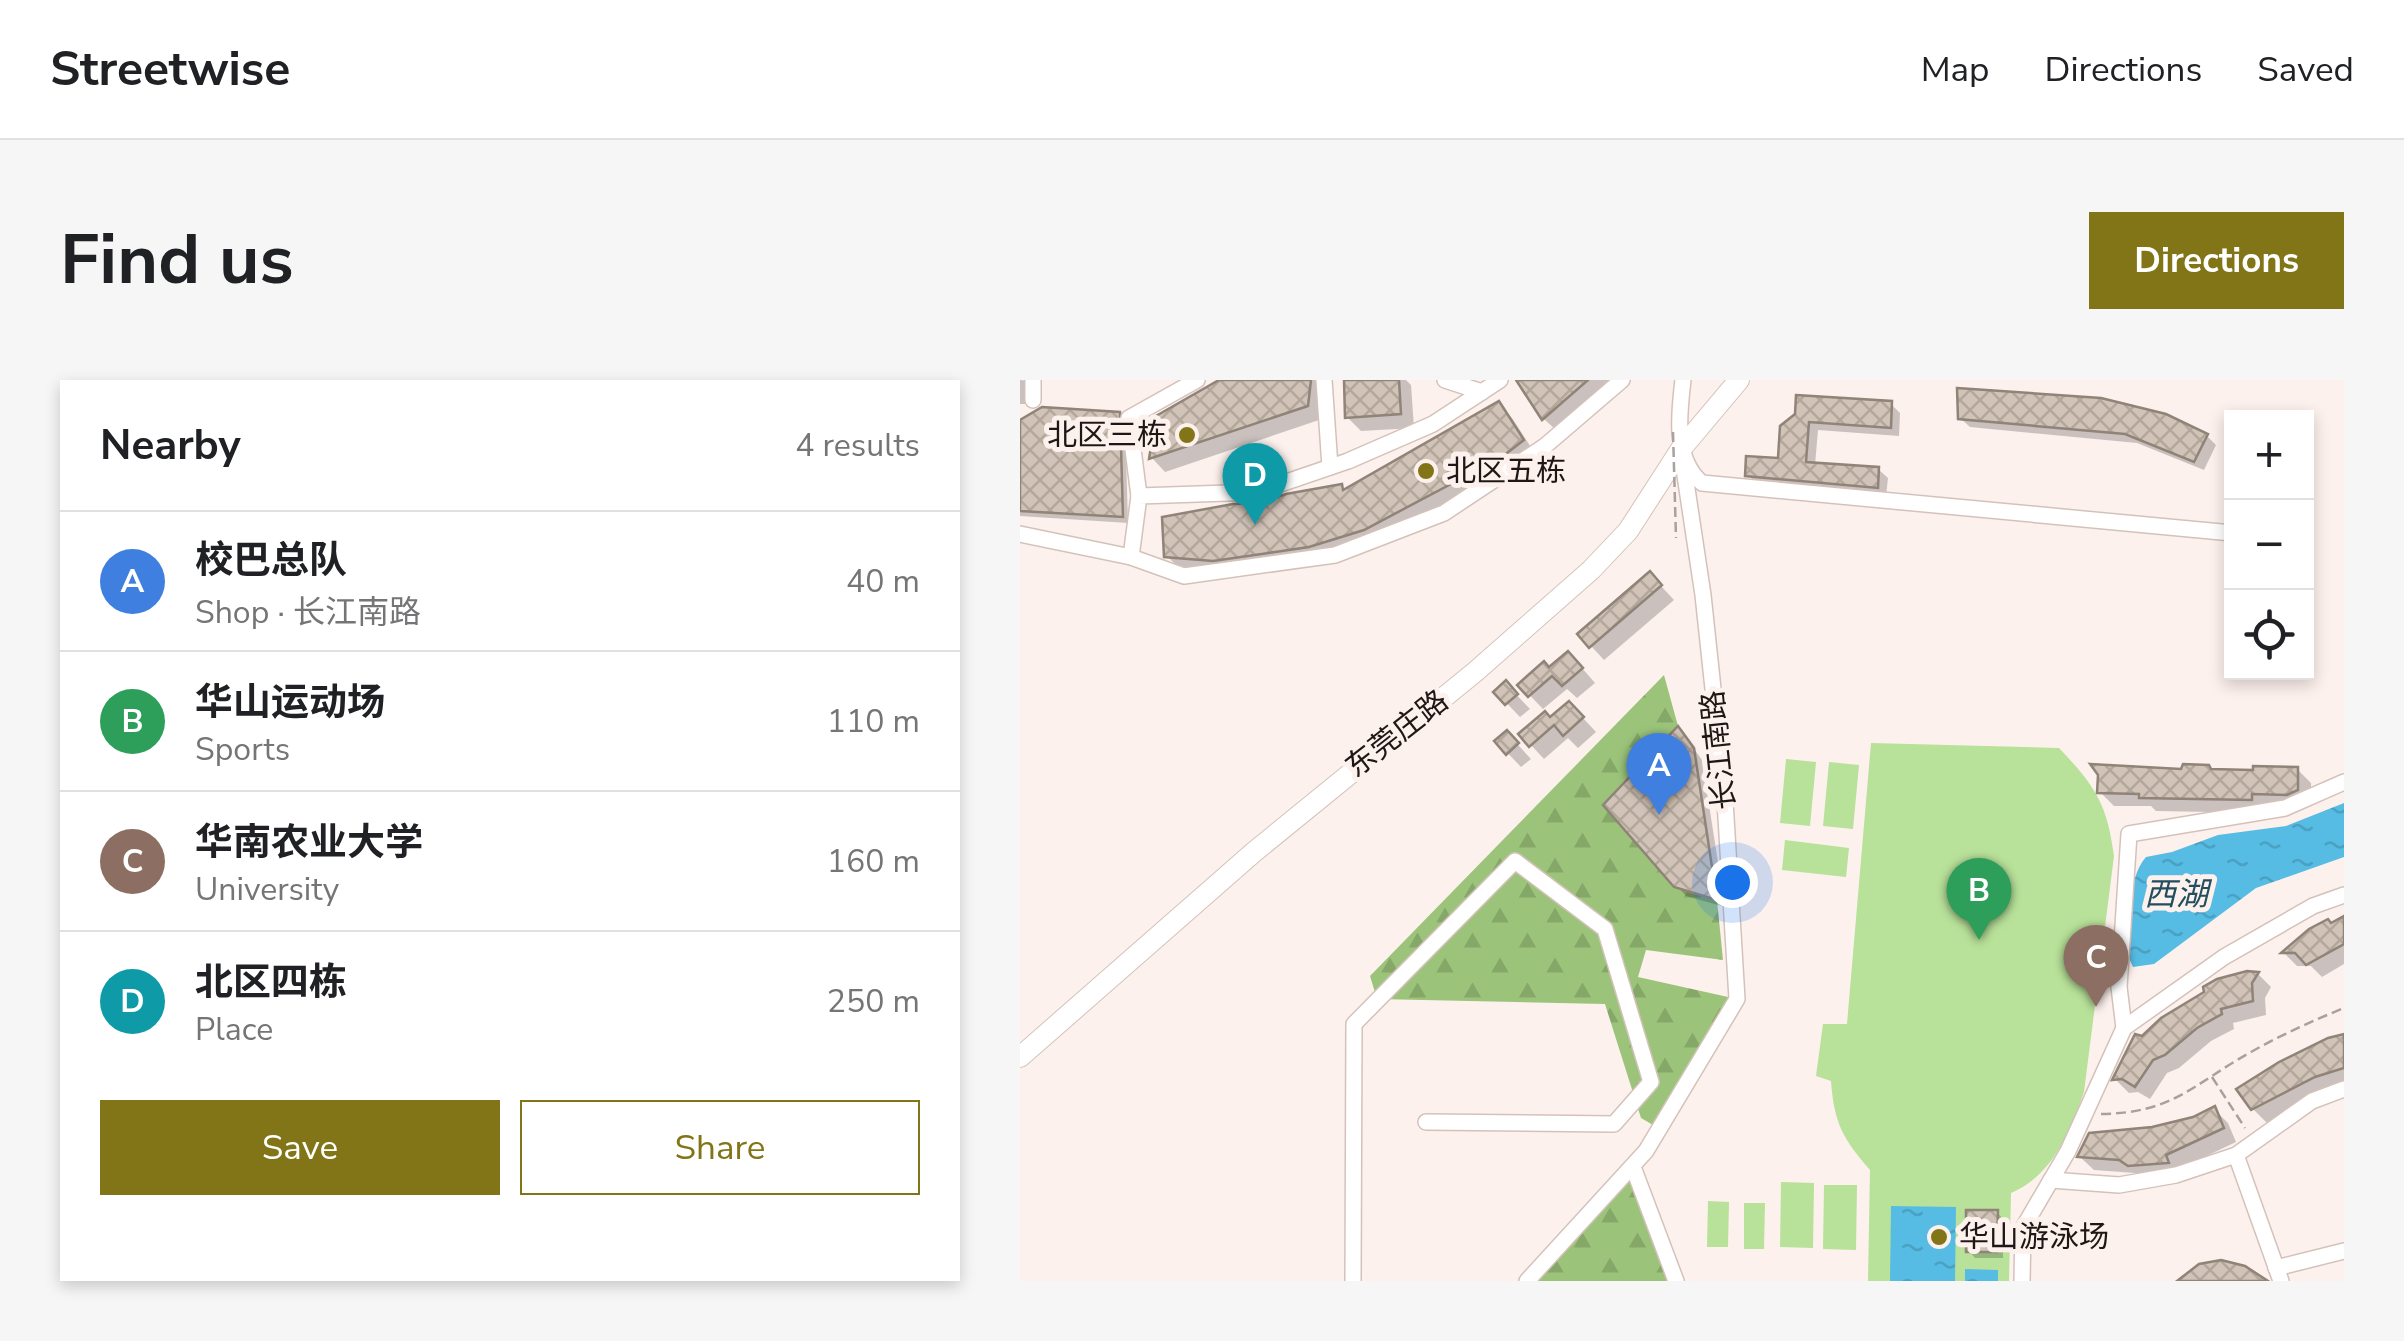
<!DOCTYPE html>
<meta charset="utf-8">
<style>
:root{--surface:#fff;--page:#f6f6f6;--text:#202124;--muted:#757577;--line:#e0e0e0;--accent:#827517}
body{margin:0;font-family:"Nunito Sans","Noto Sans SC",sans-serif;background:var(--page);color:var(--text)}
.controls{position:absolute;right:30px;top:30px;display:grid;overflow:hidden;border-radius:0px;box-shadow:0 5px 15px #0003}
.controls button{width:90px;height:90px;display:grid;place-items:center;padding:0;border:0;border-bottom:2px solid var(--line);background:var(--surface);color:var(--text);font:50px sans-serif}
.you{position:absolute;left:712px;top:502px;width:35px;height:35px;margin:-25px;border:8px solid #fff;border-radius:50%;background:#1a73e8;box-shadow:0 0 0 15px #1a73e833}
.badge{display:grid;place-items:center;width:65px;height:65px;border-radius:50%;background:var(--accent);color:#fff;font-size:32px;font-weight:700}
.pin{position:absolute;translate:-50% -82px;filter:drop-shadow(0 2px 5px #0008)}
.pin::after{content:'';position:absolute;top:52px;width:35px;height:30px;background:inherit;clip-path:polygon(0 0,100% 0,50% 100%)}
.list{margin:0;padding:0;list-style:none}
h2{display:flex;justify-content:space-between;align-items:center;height:130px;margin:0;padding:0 40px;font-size:42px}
h2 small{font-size:32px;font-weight:400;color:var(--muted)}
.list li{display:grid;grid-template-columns:65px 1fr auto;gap:30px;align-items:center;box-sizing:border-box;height:140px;padding:0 40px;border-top:2px solid var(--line)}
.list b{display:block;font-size:38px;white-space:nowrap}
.list p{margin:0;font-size:32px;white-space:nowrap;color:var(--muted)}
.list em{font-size:32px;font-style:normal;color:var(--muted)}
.actions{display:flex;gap:20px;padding:30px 40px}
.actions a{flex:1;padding:22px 0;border:2px solid var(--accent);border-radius:0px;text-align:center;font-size:35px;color:var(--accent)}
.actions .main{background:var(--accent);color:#fff}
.icon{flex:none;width:55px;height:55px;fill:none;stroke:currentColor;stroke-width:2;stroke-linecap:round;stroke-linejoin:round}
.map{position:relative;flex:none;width:1324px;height:901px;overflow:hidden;border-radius:0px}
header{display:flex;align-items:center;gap:60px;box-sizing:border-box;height:140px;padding:0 50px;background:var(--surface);border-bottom:2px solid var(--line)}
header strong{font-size:48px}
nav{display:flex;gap:55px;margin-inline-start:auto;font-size:35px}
.intro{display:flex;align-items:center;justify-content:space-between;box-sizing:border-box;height:240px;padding:0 60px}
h1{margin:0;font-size:70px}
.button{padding:25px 45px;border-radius:0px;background:var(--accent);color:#fff;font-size:35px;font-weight:700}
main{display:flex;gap:60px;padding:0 60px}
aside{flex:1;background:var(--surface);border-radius:0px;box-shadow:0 5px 15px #0003}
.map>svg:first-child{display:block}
</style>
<header>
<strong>Streetwise</strong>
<nav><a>Map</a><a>Directions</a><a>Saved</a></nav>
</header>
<div class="intro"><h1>Find us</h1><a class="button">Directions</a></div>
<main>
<aside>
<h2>Nearby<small>4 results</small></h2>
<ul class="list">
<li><span class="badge" style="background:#3f7fe0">A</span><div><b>校巴总队</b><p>Shop · 长江南路</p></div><em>40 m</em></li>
<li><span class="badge" style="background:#2e9e5b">B</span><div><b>华山运动场</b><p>Sports</p></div><em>110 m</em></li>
<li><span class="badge" style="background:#8d6e63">C</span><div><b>华南农业大学</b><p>University</p></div><em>160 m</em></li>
<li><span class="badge" style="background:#0f9aa8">D</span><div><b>北区四栋</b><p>Place</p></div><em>250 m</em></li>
</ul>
<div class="actions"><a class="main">Save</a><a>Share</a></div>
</aside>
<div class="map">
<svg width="1324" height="901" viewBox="0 0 1324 901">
<defs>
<pattern id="forest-firs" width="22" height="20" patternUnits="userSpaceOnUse" patternTransform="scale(2.5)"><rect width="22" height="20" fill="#9bc47a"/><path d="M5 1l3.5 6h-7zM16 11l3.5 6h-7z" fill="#85a869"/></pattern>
<pattern id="water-ripples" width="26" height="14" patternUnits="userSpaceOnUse" patternTransform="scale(2.5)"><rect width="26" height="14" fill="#56bce3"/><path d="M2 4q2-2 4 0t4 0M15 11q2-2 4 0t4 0" fill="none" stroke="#4aa1c2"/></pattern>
<pattern id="building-cross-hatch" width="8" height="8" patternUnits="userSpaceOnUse" patternTransform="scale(2.5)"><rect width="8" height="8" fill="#d1c3b7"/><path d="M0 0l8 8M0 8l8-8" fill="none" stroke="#b3a79c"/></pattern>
</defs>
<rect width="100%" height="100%" fill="#fdf1ed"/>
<g fill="url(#forest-firs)">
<polygon points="644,295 658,346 583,425 654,507 697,520 703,580 626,570 618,597 717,619 640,749 621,738 585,624 357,619 350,596"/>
<polygon points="613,787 659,901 507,901"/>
</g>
<g fill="#b8e199">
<path d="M851,363l188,5c36,38 48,55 55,108l-30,236c-14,40 -32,84 -73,101l-2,88h-141l2,-111c-27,-31 -36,-47 -39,-89l-15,-5 7,-52h24z"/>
<polygon points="766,379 796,382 790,446 760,443"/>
<polygon points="809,382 839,385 833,449 803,446"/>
<polygon points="765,460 829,468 826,497 762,490"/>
<polygon points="761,802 794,803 793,868 760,867"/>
<polygon points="804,805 837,805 836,870 803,869"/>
<polygon points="688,821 709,822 708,867 687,867"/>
<polygon points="724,823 745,823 744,869 724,869"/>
</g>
<g fill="url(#water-ripples)">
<path d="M1324,423v54l-88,31 -102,76 -21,3 -6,-13c3,-28 -1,-74 19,-97l26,-5 46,-17 68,-9z"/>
<polygon points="871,826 936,827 935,901 870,901"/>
<polygon points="945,889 978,890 978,901 945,901"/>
</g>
<g fill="#0003">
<polygon points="0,0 11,1 7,24 0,24"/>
<polygon points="208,0 305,0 302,39 145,92 132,78 138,37"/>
<polygon points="326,0 386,0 391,5 394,48 341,51 327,37"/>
<polygon points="508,0 597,0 538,52 524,39 502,5"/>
<polygon points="478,24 492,38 516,75 359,163 161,190 147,176 241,125 321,106 326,111"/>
<polygon points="871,24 880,33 879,56 798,50 795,85 858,89 868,98 866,116 737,104 728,95 760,81 763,47"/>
<polygon points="98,35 105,41 108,143 0,136 0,45"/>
<polygon points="940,38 1187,56 1196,65 1184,90 1117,63 950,47"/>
<polygon points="630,194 654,220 584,280 560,254"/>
<polygon points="562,288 575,303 557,318 547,309 523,329 500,305 530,290"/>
<polygon points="486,304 510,329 500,337 476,312"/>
<polygon points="563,338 576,352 558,368 548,358 524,379 511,365 531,340"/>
<polygon points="487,353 511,379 501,387 477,362"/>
<polygon points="667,359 682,380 705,527 666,516 656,505"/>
<polygon points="1277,389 1291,403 1291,424 1245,433 1136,431 1131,426 1094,426 1080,412 1192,392"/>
<polygon points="1324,540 1324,584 1302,597 1291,586 1277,586 1264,573 1275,561"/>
<polygon points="1238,594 1251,607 1245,618 1246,635 1213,643 1214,649 1191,661 1159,688 1147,693 1130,719 1118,712 1109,713 1096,700 1117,657 1123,659 1186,613 1197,601"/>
<polygon points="1324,657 1324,705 1309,710 1247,743 1233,729"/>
<polygon points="1194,729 1208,743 1216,762 1159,789 1124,799 1115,793 1074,790 1060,777"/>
<polygon points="977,832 983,839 983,878 955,878 949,871"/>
</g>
<g fill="url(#building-cross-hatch)" stroke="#908378" stroke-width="2.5">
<polygon points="199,0 291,0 288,26 129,79 136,36"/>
<polygon points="324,0 379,0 381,34 325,38"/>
<polygon points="496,0 568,0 522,40"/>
<polygon points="937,8 1081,18 1146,34 1188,54 1174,82 1105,54 938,39"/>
<polygon points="776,15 872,21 871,48 789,42 786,82 859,87 858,108 725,96 726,76 758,78 760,46 775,34"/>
<polygon points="479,21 504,60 482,77 344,150 289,167 193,181 144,177 142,137 213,124 240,123 266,114 322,104 323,110"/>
<polygon points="22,27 100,32 103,137 0,131 0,40"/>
<polygon points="630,191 642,205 569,268 557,254"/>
<polygon points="548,271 563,288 542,306 532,296 508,317 497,305 524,281 529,287"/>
<polygon points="486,300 498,314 485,325 473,312"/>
<polygon points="549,321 564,337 543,356 534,345 509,367 498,354 525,331 530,337"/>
<polygon points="658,346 674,368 697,520 654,507 583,425"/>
<polygon points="487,350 499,363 486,375 474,361"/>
<polygon points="1070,384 1161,389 1163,384 1189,385 1191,389 1233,390 1233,386 1278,387 1278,410 1267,415 1232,414 1232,420 1119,418 1119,414 1077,413 1078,395"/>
<polygon points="1324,536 1324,564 1286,585 1275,573 1261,573 1289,549 1308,539 1311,543"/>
<polygon points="1227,591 1239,592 1232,603 1233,621 1201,629 1202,634 1177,648 1145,675 1133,680 1115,707 1102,699 1092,700 1115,654 1122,656 1141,638 1184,612 1183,607 1197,599"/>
<polygon points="1324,654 1324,688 1295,697 1231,730 1216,709 1259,682 1308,658"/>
<polygon points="1195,726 1204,748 1146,775 1149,783 1108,786 1099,780 1057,777 1069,753 1132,747 1173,737"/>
<polygon points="946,830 978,830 977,872 946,872"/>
<polygon points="1201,880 1225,886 1248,901 1157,901 1179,884"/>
</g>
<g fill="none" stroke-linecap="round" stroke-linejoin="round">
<g stroke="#d4c2ba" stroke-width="18">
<g id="street">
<polyline points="304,0 310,87"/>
<polyline points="425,0 462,12"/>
<path d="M663,0c-4,33 -10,79 19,103l530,50"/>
<polyline points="13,20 13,0"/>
<polyline points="119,116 109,38 177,0"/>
<polyline points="0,154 111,177 164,196 315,175 424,133 525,66 602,0"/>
<polyline points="111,177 119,116 237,112 328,81 413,44 480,0"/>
<polyline points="1104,648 1099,607 1109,454 1265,428 1324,402"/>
<polyline points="1216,775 1261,901"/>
<polyline points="613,787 656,901"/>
<polyline points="1031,800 1099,805 1156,795 1216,775 1292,721 1324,709"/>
<polyline points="1256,888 1324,871"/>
<polyline points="333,901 334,644 495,481 585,549 631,702 594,744 406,742"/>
<polyline points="507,901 626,771 717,619 705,421 683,215 661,69"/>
<polyline points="1002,901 1003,848 1048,771 1104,648 1204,577 1293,526 1324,515"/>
</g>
</g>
<g stroke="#d4c2ba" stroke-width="22">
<polyline id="secondary" points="0,677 234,472 455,292 571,190 608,151 661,69 719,0"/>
</g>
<g stroke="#aaa09d" stroke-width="2.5" stroke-dasharray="10 5" stroke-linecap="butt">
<polyline points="1192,697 1225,748"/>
<path d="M1081,734c72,-1 91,-29 150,-62 30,-17 61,-31 93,-44"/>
</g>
<use href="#street" stroke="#fff" stroke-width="15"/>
<use href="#secondary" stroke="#fff" stroke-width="20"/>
<polyline stroke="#aaa09d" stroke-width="2.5" stroke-dasharray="10 5" stroke-linecap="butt" points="653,52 656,158"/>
</g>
<g fill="#827517" stroke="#fdf1ed" stroke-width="4">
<circle cx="167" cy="55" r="10"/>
<circle cx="406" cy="91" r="10"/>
<circle cx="919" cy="857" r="10"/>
</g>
<g text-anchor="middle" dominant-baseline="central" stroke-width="10" stroke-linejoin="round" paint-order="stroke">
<g font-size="30" fill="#1e1715" stroke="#fdf1ed" text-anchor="start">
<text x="147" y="55" text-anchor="end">北区三栋</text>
<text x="426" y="91">北区五栋</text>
<text x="939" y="857">华山游泳场</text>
</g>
<g font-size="30" fill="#1e1715" stroke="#fdf1ed">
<text transform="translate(377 354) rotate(-38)">东莞庄路</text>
<text transform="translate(699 370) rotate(-96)">长江南路</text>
</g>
<g font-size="32" font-style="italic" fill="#234e5f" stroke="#fdf1ed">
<text x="1156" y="514">西湖</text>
</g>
</g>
</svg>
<div class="controls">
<button>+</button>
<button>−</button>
<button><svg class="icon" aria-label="locate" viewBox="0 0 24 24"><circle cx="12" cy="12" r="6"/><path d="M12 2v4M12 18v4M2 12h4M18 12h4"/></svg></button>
</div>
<div class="you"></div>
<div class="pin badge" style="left:639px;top:435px;background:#3f7fe0">A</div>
<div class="pin badge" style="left:959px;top:560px;background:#2e9e5b">B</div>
<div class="pin badge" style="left:1076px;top:627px;background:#8d6e63">C</div>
<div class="pin badge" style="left:235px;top:145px;background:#0f9aa8">D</div>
</div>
</main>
